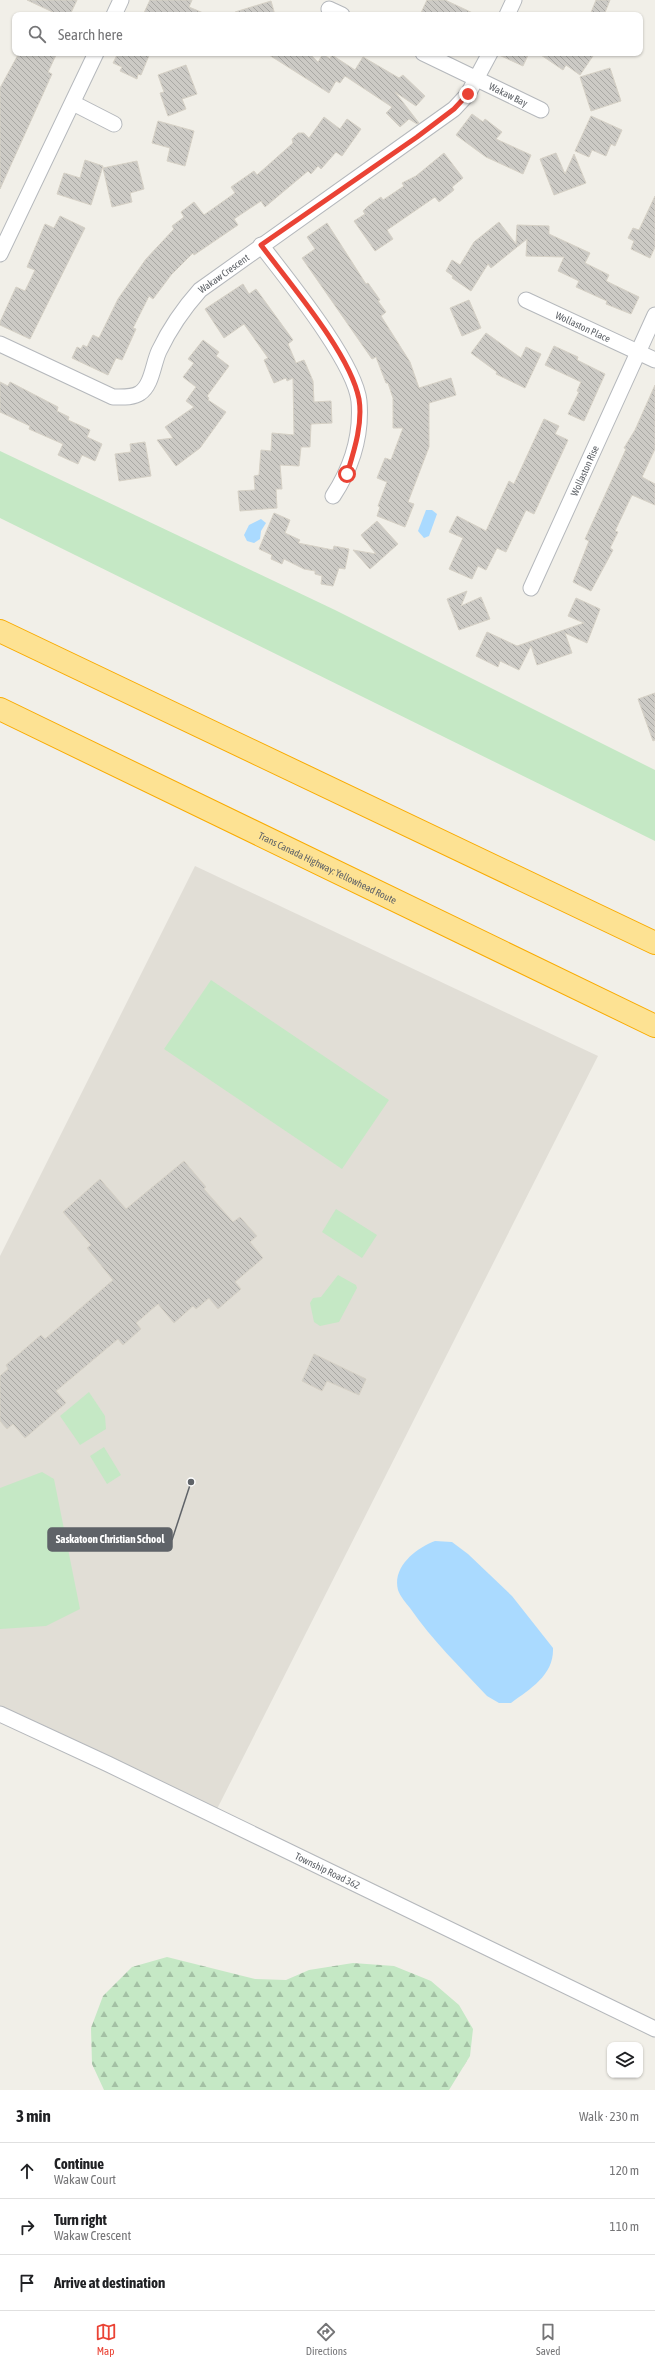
<!DOCTYPE html>
<meta charset="utf-8">
<style>
:root{--surface:#fff;--page:#f6f6f6;--text:#202124;--muted:#757577;--line:#e0e0e0;--accent:#ea4335}
body{margin:0;font-family:"Asap Condensed",sans-serif;background:var(--page);color:var(--text)}
.controls{position:absolute;right:12px;bottom:12px;display:grid;overflow:hidden;border-radius:8px;box-shadow:0 1px 3px #0004}
.controls button{width:36px;height:36px;display:grid;place-items:center;padding:0;border:0;border-bottom:1px solid var(--line);background:var(--surface);color:var(--text);font:20px sans-serif}
.stop{position:absolute;width:12px;height:12px;margin:-9px;border:3px solid #ea4335;border-radius:50%;background:#fff}
.stop.end{background:#ea4335;border-color:#fff;box-shadow:0 1px 4px #0008}
.list{margin:0;padding:0;list-style:none}
h2{display:flex;justify-content:space-between;align-items:center;height:52px;margin:0;padding:0 16px;font-size:17px}
h2 small{font-size:13px;font-weight:400;color:var(--muted)}
.list li{display:grid;grid-template-columns:26px 1fr auto;gap:12px;align-items:center;box-sizing:border-box;height:56px;padding:0 16px;border-top:1px solid var(--line)}
.list b{display:block;font-size:15px;white-space:nowrap}
.list p{margin:0;font-size:13px;white-space:nowrap;color:var(--muted)}
.list em{font-size:13px;font-style:normal;color:var(--muted)}
.icon{flex:none;width:22px;height:22px;fill:none;stroke:currentColor;stroke-width:2;stroke-linecap:round;stroke-linejoin:round}
.map{position:relative;flex:none;width:655px;height:2090px;overflow:hidden}
.search{position:absolute;background:var(--surface);box-shadow:0 1px 3px #0004;left:12px;right:12px;top:12px;height:44px;display:flex;align-items:center;gap:10px;box-sizing:border-box;padding:0 14px;border-radius:8px;color:var(--muted);font-size:15px}
.sheet{height:220px;background:var(--surface)}
nav{display:flex;justify-content:space-around;align-items:center;box-sizing:border-box;height:56px;border-top:1px solid var(--line);background:var(--surface);font-size:11px;color:var(--muted)}
nav a{display:grid;justify-items:center;gap:2px}
nav .on{color:var(--accent)}
.map>svg:first-child{display:block}
</style>
<div class="map">
<svg width="655" height="2090" viewBox="0 0 655 2090">
<defs>
<pattern id="forest-firs" width="22" height="20" patternUnits="userSpaceOnUse"><rect width="22" height="20" fill="#c5e8c5"/><path d="M5 1l3.5 6h-7zM16 11l3.5 6h-7z" fill="#a3c0a4"/></pattern>
<pattern id="building-back-hatch" width="6" height="6" patternUnits="userSpaceOnUse"><rect width="6" height="6" fill="#cccac5"/><path d="M-1 5l2 2M0 0l6 6M5-1l2 2" fill="none" stroke="#a9a8a4"/></pattern>
</defs>
<rect width="100%" height="100%" fill="#f1efe8"/>
<polygon fill="#e1ded6" points="195,866 598,1056 217,1809 0,1708 0,1256"/>
<polygon fill="url(#forest-firs)" points="167,1957 255,1979 286,1980 309,1970 353,1963 394,1966 431,1981 459,2005 473,2029 470,2056 449,2090 104,2090 92,2064 91,2028 103,1996 132,1967"/>
<g fill="#c5e8c5">
<polygon points="0,451 335,610 655,770 655,841 0,518"/>
<polygon points="211,980 389,1100 342,1169 164,1049"/>
<polygon points="336,1209 377,1235 362,1258 322,1232"/>
<polygon points="338,1275 356,1285 357,1288 339,1322 320,1326 314,1322 310,1303 313,1298 321,1297"/>
<polygon points="89,1392 105,1416 106,1429 80,1445 60,1416"/>
<polygon points="104,1447 121,1475 107,1484 90,1456"/>
<polygon points="42,1472 54,1479 80,1609 46,1626 0,1629 0,1488"/>
</g>
<g fill="#aadaff">
<polygon points="426,510 432,510 437,514 429,536 424,538 418,531"/>
<polygon points="261,519 266,523 261,531 260,539 254,543 247,541 244,535 249,525"/>
<path d="M435,1541l17,1 16,12 44,42 41,52c1,27 -22,40 -42,55h-12l-12,-7c-27,-29 -55,-56 -77,-88 -4,-5 -10,-12 -12,-18 -6,-23 18,-42 37,-49z"/>
</g>
<g fill="url(#building-back-hatch)" stroke="#d6d1c6">
<polygon points="27,0 77,0 70,15 59,15"/>
<polygon points="150,0 192,0 189,7 208,15 143,15"/>
<polygon points="427,0 445,0 477,15 420,15"/>
<polygon points="596,0 610,0 604,15 590,15"/>
<polygon points="271,1 275,15 235,15 235,12"/>
<polygon points="19,53 57,53 48,72 52,74 0,189 0,88"/>
<polygon points="118,53 150,53 141,75 138,74 137,79 120,71 122,67 113,63"/>
<polygon points="266,53 309,53 318,62 323,54 330,59 332,55 355,70 363,57 399,78 403,75 425,96 416,106 395,92 419,123 417,124 409,119 400,127 386,113 392,107 345,76 340,83 336,81 329,93"/>
<polygon points="499,53 529,53 523,66 499,55"/>
<polygon points="538,53 595,53 580,75 566,65 563,70"/>
<polygon points="186,65 197,94 182,99 186,109 168,116 160,93 164,92 158,75"/>
<polygon points="610,68 621,101 591,111 580,77"/>
<polygon points="472,114 483,122 485,119 502,132 496,139 531,155 523,174 486,157 456,135"/>
<polygon points="591,116 622,130 615,146 611,144 606,156 592,150 589,157 575,151"/>
<polygon points="324,117 340,129 347,119 361,129 342,156 336,152 321,169 318,166 311,174 308,171 265,207 261,201 234,219 238,225 194,255 193,253 171,275 153,299 149,296 133,328 136,329 122,360 116,358 108,375 72,358 77,347 81,349 83,345 87,347 93,335 99,338 118,299 146,259 174,229 172,226 184,217 181,212 194,202 204,215 235,193 231,187 254,171 257,175 293,143 292,139 298,133 304,133 309,138"/>
<polygon points="158,121 194,131 185,166 167,161 170,148 152,143"/>
<polygon points="444,153 463,178 452,187 454,190 439,202 435,197 387,230 393,239 375,251 354,221 365,214 363,211 367,207 381,197 383,200 404,186 402,183 416,176"/>
<polygon points="556,153 565,174 574,154 586,183 554,195 540,159"/>
<polygon points="85,160 103,166 91,205 57,194 64,173 80,178"/>
<polygon points="137,161 144,189 130,193 132,202 112,207 103,168"/>
<polygon points="655,196 655,247 650,258 631,249 634,241 628,238 633,228 639,230"/>
<polygon points="60,216 85,228 30,339 0,325 0,322 16,287 25,291 35,270 27,267 45,224 54,228"/>
<polygon points="499,222 516,244 517,225 549,226 549,234 590,253 585,263 609,275 606,281 639,297 631,314 606,304 607,301 576,287 579,281 558,271 564,257 526,256 527,239 491,268 488,264 471,291 452,278 453,276 446,271 452,260 460,265 474,242"/>
<polygon points="327,223 366,284 368,283 380,300 378,301 386,312 381,316 410,362 419,388 451,378 456,395 429,403 429,447 408,502 414,504 405,527 377,516 380,507 378,506 387,482 377,478 385,458 391,460 403,428 393,428 393,398 388,383 386,383 376,357 372,359 302,258 315,249 307,237"/>
<polygon points="243,284 249,294 256,289 293,340 288,344 296,363 304,360 313,381 314,402 331,401 332,423 311,424 310,447 301,447 299,466 280,465 282,489 276,489 277,508 240,511 238,491 255,490 254,476 259,475 261,450 271,451 272,433 294,435 293,378 287,381 286,378 274,383 264,360 268,358 244,324 224,338 205,309"/>
<polygon points="469,300 481,328 462,336 450,308"/>
<polygon points="486,333 521,358 526,347 541,354 525,388 496,374 497,372 471,353"/>
<polygon points="203,340 219,352 216,356 229,366 207,396 209,398 208,400 226,412 200,448 176,466 157,440 173,438 165,427 194,407 186,401 196,387 183,377 194,363 188,359"/>
<polygon points="554,346 578,357 577,360 605,374 584,421 568,414 579,392 577,391 581,382 545,365"/>
<polygon points="0,382 8,386 10,382 58,407 57,411 69,417 68,420 90,430 87,437 102,444 95,461 82,455 78,464 58,455 63,444 29,429 30,426 0,412"/>
<polygon points="655,385 655,449 642,477 655,484 655,505 632,495 615,531 618,532 610,548 613,550 591,591 573,582 589,541 585,539 626,449 624,448 635,430"/>
<polygon points="544,419 559,426 555,434 568,440 534,514 526,510 506,552 497,548 486,570 478,566 472,579 449,569 463,538 449,532 457,516 486,531 509,481 514,484"/>
<polygon points="145,442 151,476 119,481 115,454 131,452 130,444"/>
<polygon points="274,513 290,520 285,533 300,540 298,543 333,550 334,546 349,549 345,569 339,568 333,586 321,584 322,576 315,574 315,571 304,569 284,559 282,564 271,559 272,555 259,549"/>
<polygon points="377,521 398,544 370,569 353,550 376,554 361,535"/>
<polygon points="467,591 461,606 481,597 490,619 459,630 447,599"/>
<polygon points="576,598 600,609 587,643 565,633 572,653 537,665 531,646 519,670 500,661 498,667 476,656 487,632 517,646 584,623 568,616"/>
<polygon points="655,693 655,740 653,741 638,699"/>
<polygon points="184,1161 206,1187 204,1189 233,1222 240,1217 257,1236 250,1242 263,1258 235,1282 241,1289 218,1309 209,1298 196,1309 193,1306 174,1323 158,1304 136,1323 141,1329 123,1345 118,1339 56,1391 66,1403 25,1438 13,1424 7,1429 0,1421 0,1376 8,1369 6,1365 41,1335 45,1339 113,1280 87,1248 91,1245 63,1212 100,1179 126,1209"/>
<polygon points="314,1354 366,1379 359,1395 327,1381 322,1391 302,1381"/>
</g>
<g fill="none" stroke-linecap="round" stroke-linejoin="round">
<g stroke="#b5b8bc" stroke-width="17">
<g id="street">
<polyline points="329,9 342,15"/>
<polyline points="114,15 121,0"/>
<polyline points="507,15 514,0"/>
<path id="s1" d="M423,53l118,57"/>
<polyline points="73,103 114,124"/>
<path d="M261,245c26,34 94,117 98,156 3,36 -7,66 -26,95"/>
<polyline points="0,254 96,53"/>
<path id="s2" d="M526,300l129,60"/>
<path id="s3" d="M0,344l113,53c8,0 20,1 27,-4 12,-8 13,-29 19,-42 11,-23 24,-42 41,-61l254,-181 14,-15 22,-41"/>
<path id="s4" d="M531,588l124,-273"/>
<path id="s5" d="M0,1714l108,50 547,265"/>
</g>
</g>
<g stroke="#f9ab00" stroke-width="24">
<g id="highway">
<polyline points="0,631 655,943"/>
<path id="s6" d="M0,709l655,317"/>
</g>
</g>
<use href="#street" stroke="#fff" stroke-width="15"/>
<use href="#highway" stroke="#fde293" stroke-width="22"/>
</g>
<g fill="none" stroke-linecap="round" stroke-linejoin="round">
<path stroke="#ea4335" stroke-width="5" d="M347,474c7,-23 16,-50 12,-75 -9,-46 -69,-115 -98,-154l156,-108 37,-28 14,-15"/>
</g>
<g text-anchor="middle" dominant-baseline="central" stroke-width="4" stroke-linejoin="round" paint-order="stroke">
<g font-size="10" fill="#5f6368" stroke="#fff">
<text stroke="none"><textPath href="#s1" startOffset="95">Wakaw Bay</textPath></text>
<text stroke="none"><textPath href="#s3" startOffset="302">Wakaw Crescent</textPath></text>
<text stroke="none"><textPath href="#s2" startOffset="63">Wollaston Place</textPath></text>
<text stroke="none"><textPath href="#s4" startOffset="129">Wollaston Rise</textPath></text>
<text stroke="none"><textPath href="#s6" startOffset="364">Trans Canada Highway: Yellowhead Route</textPath></text>
<text stroke="none"><textPath href="#s5" startOffset="363">Township Road 362</textPath></text>
</g>
</g>
<path fill="none" stroke="#5f6368" stroke-width="1.5" d="M191 1482L172 1540"/>
<circle fill="#5f6368" stroke="#fff" stroke-width="1.5" cx="191" cy="1482" r="4"/>
<rect fill="#5f6368" stroke="#5f6368" stroke-width="1.5" x="48" y="1528" width="124" height="23" rx="4"/>
<g font-size="11" text-anchor="middle" font-weight="bold" fill="#fff">
<text x="110" y="1543">Saskatoon Christian School</text>
</g>
</svg>
<div class="controls">
<button><svg class="icon" aria-label="layers" viewBox="0 0 24 24"><path d="M12 4l9 5-9 5-9-5zM3 14l9 5 9-5"/></svg></button>
</div>
<div class="stop" style="left:347px;top:474px"></div>
<div class="stop end" style="left:468px;top:94px"></div>
<div class="search"><svg class="icon" aria-label="search" viewBox="0 0 24 24"><circle cx="10" cy="10" r="6"/><path d="M15 15l6 6"/></svg>Search here</div>
</div>
<section class="sheet">
<h2>3 min<small>Walk · 230 m</small></h2>
<ul class="list">
<li><svg class="icon" aria-label="ahead" viewBox="0 0 24 24"><path d="M12 20V5M6 11l6-6 6 6"/></svg><div><b>Continue</b><p>Wakaw Court</p></div><em>120 m</em></li>
<li><svg class="icon" aria-label="right" viewBox="0 0 24 24"><path d="M7 20v-9h11M14 6l5 5-5 5"/></svg><div><b>Turn right</b><p>Wakaw Crescent</p></div><em>110 m</em></li>
<li><svg class="icon" aria-label="arrive" viewBox="0 0 24 24"><path d="M6 21V4h12l-3 4 3 4H6"/></svg><div><b>Arrive at destination</b></div></li>
</ul>
</section>
<nav>
<a class="on"><svg class="icon" aria-label="map" viewBox="0 0 24 24"><path d="M3 6l6-2 6 2 6-2v14l-6 2-6-2-6 2zM9 4v14M15 6v14"/></svg>Map</a>
<a><svg class="icon" aria-label="directions" viewBox="0 0 24 24"><path d="M12 3l9 9-9 9-9-9zM9 14v-3h6M13 9l2 2-2 2"/></svg>Directions</a>
<a><svg class="icon" aria-label="saved" viewBox="0 0 24 24"><path d="M7 4h10v16l-5-4-5 4z"/></svg>Saved</a>
</nav>
